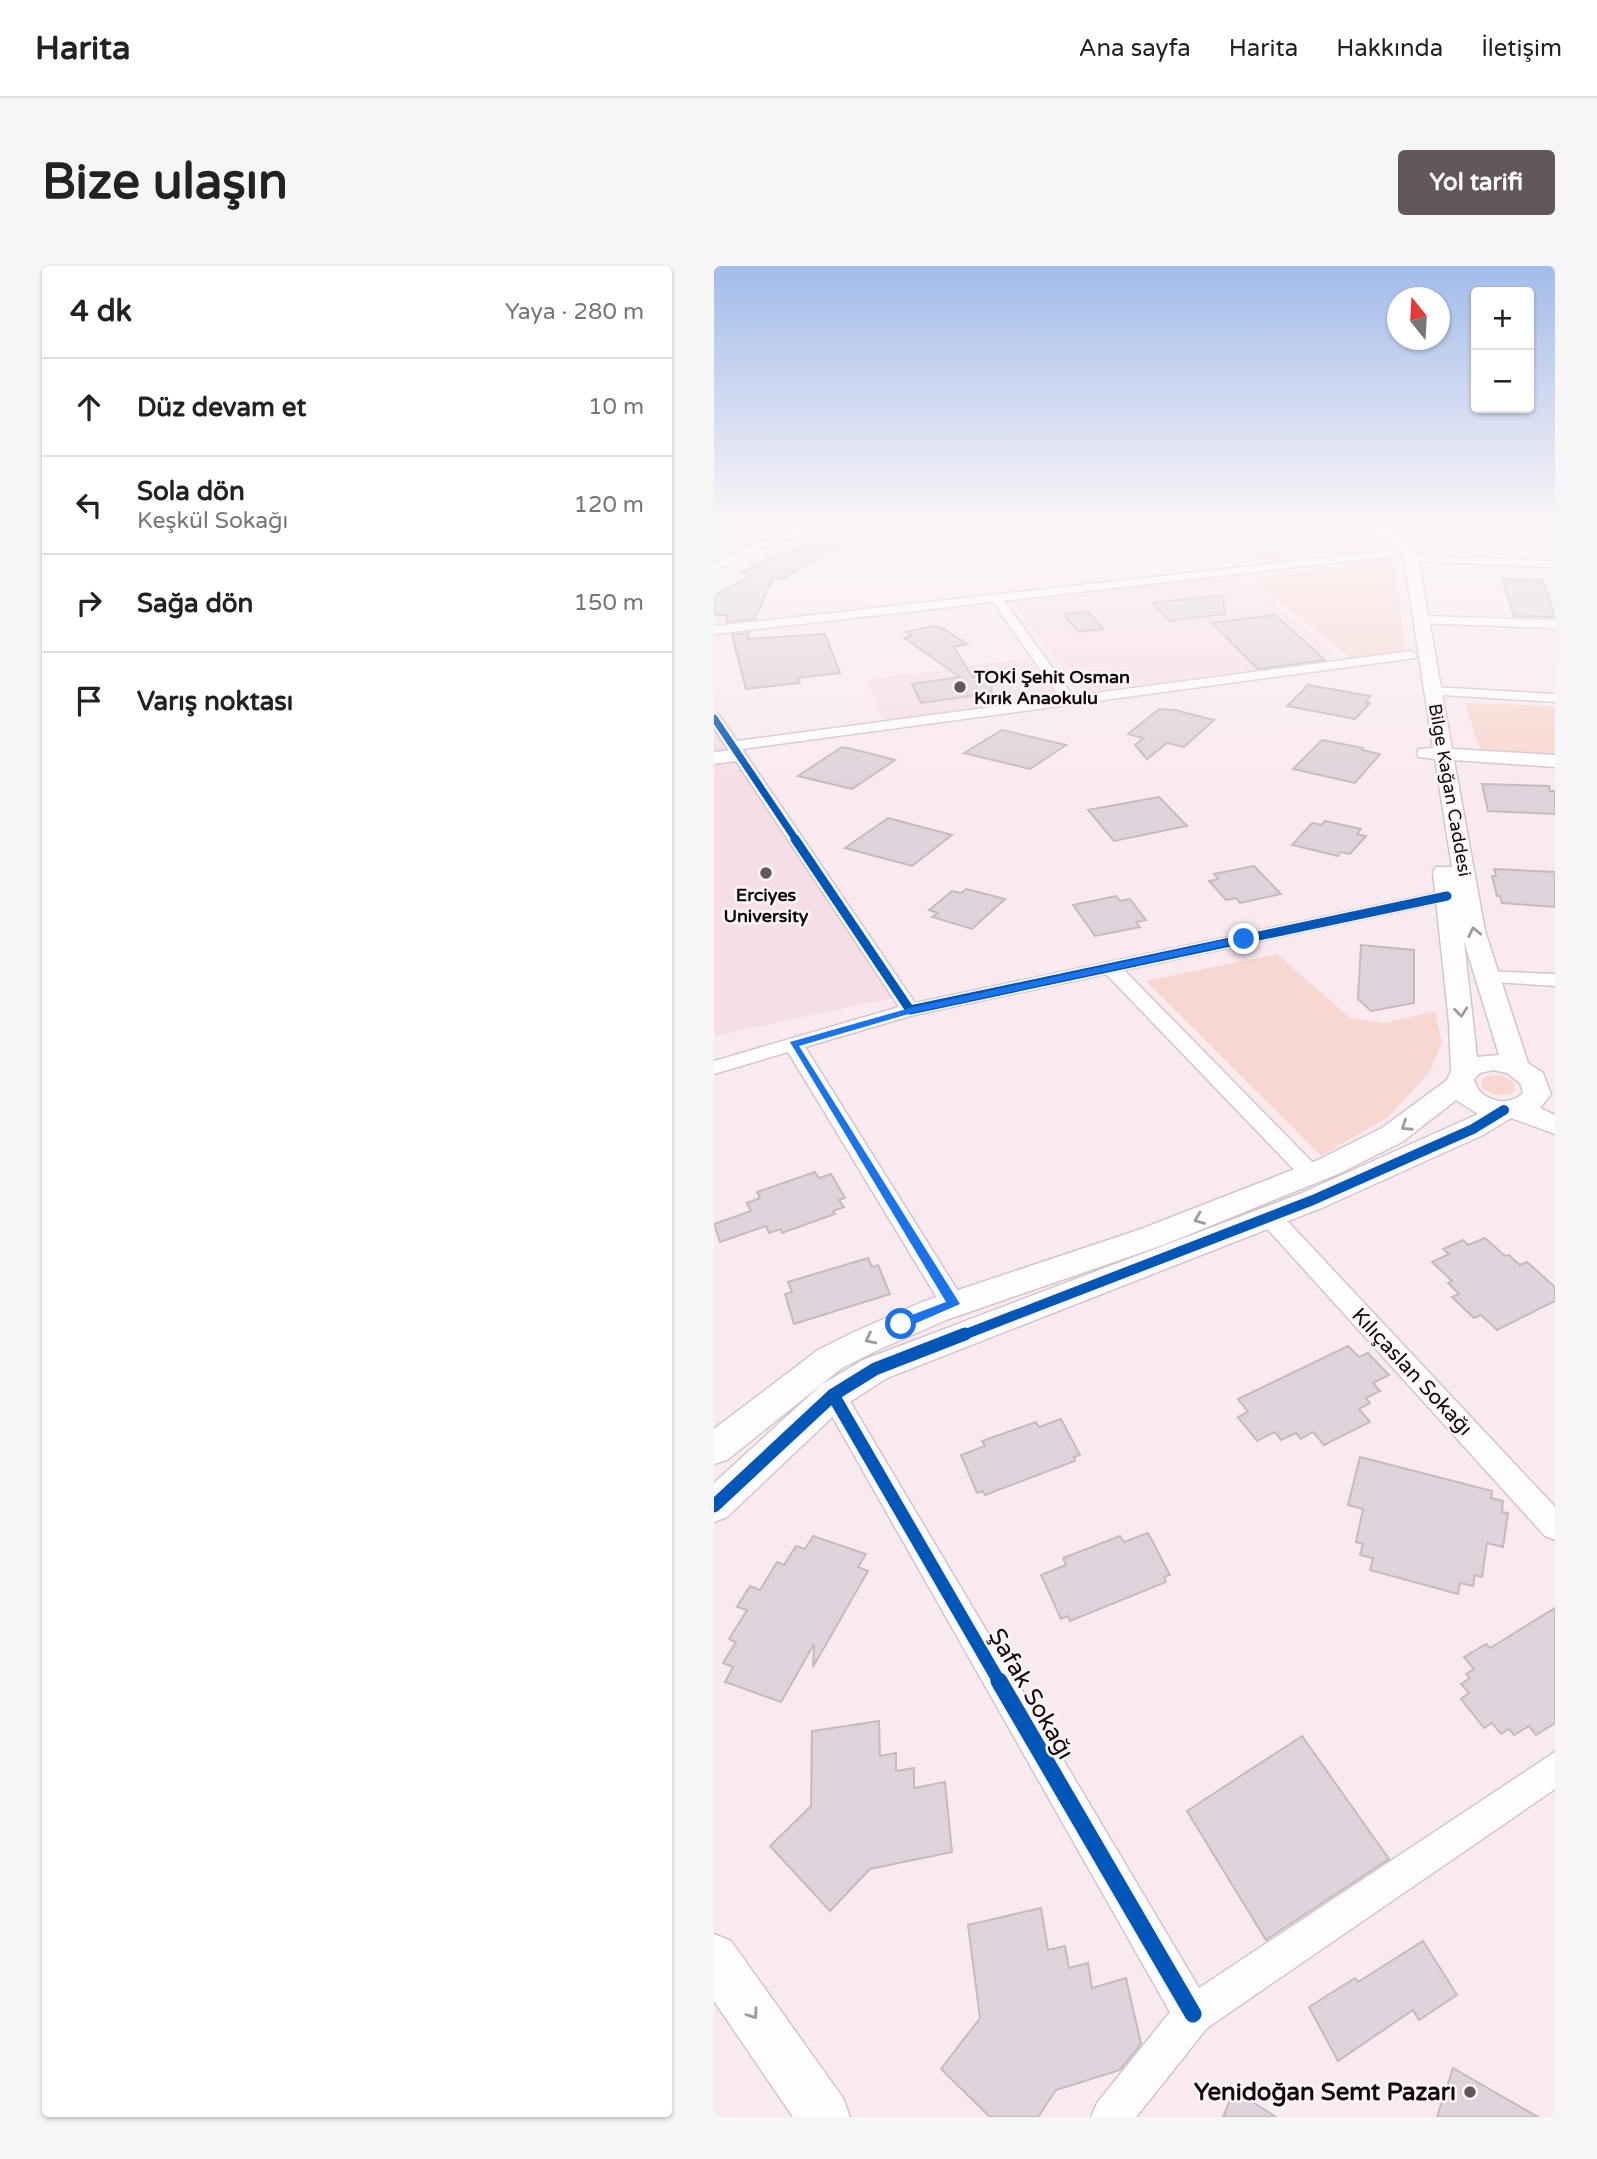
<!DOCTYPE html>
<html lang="tr">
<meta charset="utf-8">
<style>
:root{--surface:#fff;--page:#f6f6f6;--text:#222;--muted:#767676;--line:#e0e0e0;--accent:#63575b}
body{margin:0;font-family:"Varela Round",sans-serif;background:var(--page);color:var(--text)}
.controls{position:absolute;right:21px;top:21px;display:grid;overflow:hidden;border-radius:7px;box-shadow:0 2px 5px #0004}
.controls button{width:63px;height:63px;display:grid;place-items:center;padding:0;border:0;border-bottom:2px solid var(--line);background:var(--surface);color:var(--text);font:35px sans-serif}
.compass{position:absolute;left:673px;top:21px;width:63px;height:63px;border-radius:50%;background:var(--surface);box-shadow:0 2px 5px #0004;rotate:342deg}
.stop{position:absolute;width:21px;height:21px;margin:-16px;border:5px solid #1a73e8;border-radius:50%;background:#fff}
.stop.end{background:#1a73e8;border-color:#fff;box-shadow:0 2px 7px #0008}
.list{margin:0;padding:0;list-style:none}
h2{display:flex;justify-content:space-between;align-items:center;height:91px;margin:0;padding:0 28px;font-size:30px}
h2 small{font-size:23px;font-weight:400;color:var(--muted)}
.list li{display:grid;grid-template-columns:46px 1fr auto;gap:21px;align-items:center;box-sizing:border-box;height:98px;padding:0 28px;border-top:2px solid var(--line)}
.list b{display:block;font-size:26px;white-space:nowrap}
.list p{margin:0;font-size:23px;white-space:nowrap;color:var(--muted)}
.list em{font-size:23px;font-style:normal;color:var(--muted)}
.icon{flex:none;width:38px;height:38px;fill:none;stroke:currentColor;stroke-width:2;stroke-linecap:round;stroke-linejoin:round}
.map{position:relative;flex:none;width:841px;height:1851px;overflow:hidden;border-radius:7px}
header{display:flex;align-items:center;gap:42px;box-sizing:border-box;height:98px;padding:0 35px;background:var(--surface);border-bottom:2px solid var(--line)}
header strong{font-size:33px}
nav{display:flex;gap:38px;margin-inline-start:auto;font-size:24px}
.intro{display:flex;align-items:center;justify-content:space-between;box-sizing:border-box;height:168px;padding:0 42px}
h1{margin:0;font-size:49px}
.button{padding:18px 32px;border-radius:7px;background:var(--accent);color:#fff;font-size:24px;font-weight:700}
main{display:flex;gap:42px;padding:0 42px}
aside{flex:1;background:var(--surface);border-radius:7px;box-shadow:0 2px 5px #0004}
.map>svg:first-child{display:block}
</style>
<header>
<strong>Harita</strong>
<nav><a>Ana sayfa</a><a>Harita</a><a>Hakkında</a><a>İletişim</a></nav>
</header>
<div class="intro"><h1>Bize ulaşın</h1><a class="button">Yol tarifi</a></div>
<main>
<aside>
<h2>4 dk<small>Yaya · 280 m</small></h2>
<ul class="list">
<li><svg class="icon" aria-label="ahead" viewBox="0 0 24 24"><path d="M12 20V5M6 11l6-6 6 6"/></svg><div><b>Düz devam et</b></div><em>10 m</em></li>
<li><svg class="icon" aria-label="left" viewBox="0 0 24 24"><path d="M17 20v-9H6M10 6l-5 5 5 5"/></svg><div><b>Sola dön</b><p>Keşkül Sokağı</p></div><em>120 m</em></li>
<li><svg class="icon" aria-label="right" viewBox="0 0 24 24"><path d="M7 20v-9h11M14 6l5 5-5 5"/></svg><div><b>Sağa dön</b></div><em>150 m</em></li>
<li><svg class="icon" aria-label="arrive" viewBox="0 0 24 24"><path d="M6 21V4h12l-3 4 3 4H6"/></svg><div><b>Varış noktası</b></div></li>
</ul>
</aside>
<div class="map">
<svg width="841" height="1851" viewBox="0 0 841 1851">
<rect width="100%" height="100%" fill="#f9eaef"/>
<g fill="#f6dee7">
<polygon points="0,259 112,259 76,269 0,302"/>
<polygon points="500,312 535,317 620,388 612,394 376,426 362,421 301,339 312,334"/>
<polygon points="314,392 340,427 335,433 170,455 153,414"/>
<polygon points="0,449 184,731 0,770"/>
</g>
<g fill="#f7d7cf">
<polygon points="629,260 666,285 625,290 590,265"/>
<polygon points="558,281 578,295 551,298 533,284"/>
<polygon points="680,295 692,389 638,393 543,317 564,307"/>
<polygon points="751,437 841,440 841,492 780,489 765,481"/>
<polygon points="563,688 636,752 671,757 721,745 728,777 715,807 674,851 607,890 432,715"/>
<polygon points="787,809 800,817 801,823 797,828 781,829 768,822 767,815 772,810"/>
</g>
<g fill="#ded3da" stroke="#c5bac0" stroke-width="2">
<polygon points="126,272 128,278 68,313 59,312 41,353 14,356 12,349 0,349 0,330 37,309 26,307 56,291"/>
<polygon points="788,313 829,314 841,351 800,350"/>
<polygon points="509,329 511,348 455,355 439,337"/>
<polygon points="374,345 389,363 364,366 350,348"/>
<polygon points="561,349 611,394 544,403 498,357"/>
<polygon points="220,360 230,363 253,378 240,381 258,411 276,409 278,427 207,437 198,418 246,411 190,372 198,370 192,366"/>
<polygon points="35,367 33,373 111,368 126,407 84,412 86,417 32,423 18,369"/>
<polygon points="594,419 656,430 652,436 656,437 641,453 573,440"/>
<polygon points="445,443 461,444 500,454 470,481 453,477 433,493 421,479 429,472 414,468"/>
<polygon points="288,464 352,479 316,503 250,487"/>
<polygon points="608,474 649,482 648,484 666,488 641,517 579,503"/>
<polygon points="128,481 142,484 181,494 138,523 84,510"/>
<polygon points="768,518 835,520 836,525 841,525 841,548 774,545"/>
<polygon points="445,531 473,560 400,575 374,544"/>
<polygon points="174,552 238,569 198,600 131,582"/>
<polygon points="611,555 647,563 643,568 652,570 636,588 627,586 624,590 578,579 598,557 607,559"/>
<polygon points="540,600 567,628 526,637 522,632 512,634 495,615 504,613 500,608"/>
<polygon points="780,603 841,606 841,641 788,637 786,630 783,630 778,610 782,610"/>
<polygon points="252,623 291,633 258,663 218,651 224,647 215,644 238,625 247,627"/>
<polygon points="402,630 406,635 416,633 432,654 422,656 426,661 381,670 359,639"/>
<polygon points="647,679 700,684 700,737 657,745 644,733"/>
<polygon points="101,906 105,912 117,908 131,932 125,934 130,941 119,945 121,948 68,967 67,963 55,967 52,960 6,976 0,958 37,945 33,937 46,932 43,926"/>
<polygon points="771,972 791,990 795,989 806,999 813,996 841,1021 841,1035 783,1064 767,1049 760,1052 738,1031 745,1028 734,1017 738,1015 718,996 735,988 729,983 749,974 754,979"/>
<polygon points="154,992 158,1001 164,999 176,1028 80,1058 71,1028 78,1026 74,1016"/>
<polygon points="634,1080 645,1091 654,1087 675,1109 659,1117 666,1125 652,1132 656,1137 645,1143 656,1156 610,1179 599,1166 587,1173 582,1167 567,1174 561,1166 543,1175 524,1151 534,1146 524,1133"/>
<polygon points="347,1153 366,1189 360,1191 361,1195 271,1229 269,1225 263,1227 247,1189 271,1180 268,1175 322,1156 325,1161"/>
<polygon points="646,1191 778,1225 777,1232 789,1235 788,1246 794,1247 789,1281 773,1277 768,1311 761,1309 759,1320 746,1317 744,1328 656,1304 659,1292 646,1289 649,1278 642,1276 649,1243 634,1239"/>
<polygon points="434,1267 456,1309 450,1311 452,1316 356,1355 354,1350 347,1353 327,1309 352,1299 349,1292 406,1270 410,1276"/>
<polygon points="99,1270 152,1288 144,1301 154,1305 99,1401 100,1378 67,1436 11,1416 19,1401 9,1397 22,1376 15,1373 33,1344 23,1341 36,1320 46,1324 63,1296 70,1299 82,1280 91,1283"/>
<polygon points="841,1342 841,1457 822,1469 815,1460 800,1469 795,1463 787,1468 778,1457 770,1462 747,1433 755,1427 747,1418 756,1412 752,1408 760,1403 750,1391 772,1378 776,1382"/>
<polygon points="165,1455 166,1490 182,1487 182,1505 200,1502 200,1522 231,1516 238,1586 156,1603 116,1645 56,1580 97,1540 98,1465"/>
<polygon points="588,1470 675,1593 552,1674 473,1545"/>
<polygon points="327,1642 334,1684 351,1680 355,1702 374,1697 378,1722 412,1712 427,1778 406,1804 342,1824 324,1851 276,1851 227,1803 266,1752 254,1659"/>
<polygon points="709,1675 743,1729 705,1754 699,1744 624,1795 595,1741 641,1712 644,1716"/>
<polygon points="739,1802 824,1851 723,1851"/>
<polygon points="520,1824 562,1851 509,1851"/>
</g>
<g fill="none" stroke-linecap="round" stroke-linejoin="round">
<g stroke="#d3c6cb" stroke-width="3">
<g id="minor">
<polygon points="102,259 118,259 49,282 0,305 0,298 41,278"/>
<polygon points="682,284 687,287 686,289 290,335 359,430 697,385 703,389 701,392 28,483 201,737 733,625 742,630 733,635 410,704 605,903 608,908 605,913 589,913 392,708 200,749 91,781 252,1038 249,1045 240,1047 231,1045 74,786 0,808 0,795 185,741 0,462 0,448 5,449 23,475 346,432 279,336 0,368 0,360"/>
<polygon points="697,290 841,295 841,301 693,295 692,293"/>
<polygon points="707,350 841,354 841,362 703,357 703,351"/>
<polygon points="719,421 841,428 841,436 714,428 714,422"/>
<polygon points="771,705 841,708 841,720 764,715 762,711 764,707"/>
<polygon points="556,943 564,945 841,1241 841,1274 831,1270 548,957 544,951 548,945"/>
<polygon points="119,1118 128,1122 485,1722 841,1486 841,1523 493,1762 422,1851 377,1851 383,1837 456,1746 110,1136 106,1129 110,1122"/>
</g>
</g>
<g stroke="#d3c6cb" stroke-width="3">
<g id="tertiary">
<path d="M653,259c23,0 40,14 51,33l34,191 103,6v12l-101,-7 31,171 43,132 15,10 8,21 -11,14 15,7v19l-44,-16 -28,17 -159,72 -437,171 -42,27 -118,112 -13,5v-39l107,-98 42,-25 439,-167 176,-79 -22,-14 -54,42 -64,32 -175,71 -217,75 -68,30 -36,18 -115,92 -13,4v-35l104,-79 36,-18 68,-30 219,-73 177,-69 64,-32 65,-48 4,-9 -2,-48 -16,-151 3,-5h16l-17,-108 -16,-2 -2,-4 2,-4 14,-1 -29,-190 -5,-9zM750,675l35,114 -22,2zM779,804l14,3 13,10 3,10c-16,16 -45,7 -49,-14l6,-6z"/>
<polygon points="22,484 32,490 29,494 0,498 0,486"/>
<polygon points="0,1668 17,1675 129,1832 136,1851 79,1851 0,1735"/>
</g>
</g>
<use href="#minor" fill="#fefcfd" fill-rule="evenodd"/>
<use href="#tertiary" fill="#fefcfd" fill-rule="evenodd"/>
<g stroke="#fef7fa" stroke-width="10">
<polyline id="cycleway-far4" points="0,452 82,574"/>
</g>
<g stroke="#fef7fa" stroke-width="12">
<polyline id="cycleway-far3" points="81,573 196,744 733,630"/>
</g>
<g stroke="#fef7fa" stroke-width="15">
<polyline id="cycleway-far2" points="247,1070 599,934 759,863 790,844"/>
</g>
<g stroke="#fef7fa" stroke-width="18">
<g id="cycleway-far1">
<polyline points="119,1129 286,1417"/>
<polyline points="0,1240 119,1129 161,1103 251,1068"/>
</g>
</g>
<g stroke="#fef7fa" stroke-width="21">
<polyline id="cycleway" points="285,1415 479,1748"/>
</g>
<use href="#cycleway-far4" stroke="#0057b8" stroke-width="7"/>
<use href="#cycleway-far3" stroke="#0057b8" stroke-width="9"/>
<use href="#cycleway-far2" stroke="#0057b8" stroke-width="10"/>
<use href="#cycleway-far1" stroke="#0057b8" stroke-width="13"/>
<use href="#cycleway" stroke="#0057b8" stroke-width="17"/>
</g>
<defs><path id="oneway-chevron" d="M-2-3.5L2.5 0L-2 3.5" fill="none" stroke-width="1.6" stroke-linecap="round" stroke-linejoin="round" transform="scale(1.75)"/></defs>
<g stroke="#a09a9d">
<use href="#oneway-chevron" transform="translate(760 666) rotate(-102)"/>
<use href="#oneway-chevron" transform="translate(747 746) rotate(84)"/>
<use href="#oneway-chevron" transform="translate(692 860) rotate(147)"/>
<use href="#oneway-chevron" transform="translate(485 953) rotate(159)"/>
<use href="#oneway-chevron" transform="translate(156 1073) rotate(154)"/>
<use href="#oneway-chevron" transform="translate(39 1748) rotate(55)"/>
</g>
<linearGradient id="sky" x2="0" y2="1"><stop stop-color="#a2bcea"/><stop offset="0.5" stop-color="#fcf6f8"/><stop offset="1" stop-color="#fcf6f8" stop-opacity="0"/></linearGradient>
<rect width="841" height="518" fill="url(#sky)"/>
<polygon fill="#1a73e8" points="530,670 533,675 198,747 85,780 246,1038 191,1062 182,1062 182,1055 232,1036 76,776 196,742"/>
<g fill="#63575b" stroke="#fef7fa" stroke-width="2.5">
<circle cx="246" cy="421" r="7"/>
<circle cx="52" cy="607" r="7"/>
<circle cx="756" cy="1826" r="7"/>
</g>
<g text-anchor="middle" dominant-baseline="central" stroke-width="5" stroke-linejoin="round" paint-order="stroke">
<g font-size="18" font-weight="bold" fill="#12080c" stroke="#fef7fa" text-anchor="start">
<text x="260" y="411">TOKİ Şehit Osman<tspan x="260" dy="21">Kırık Anaokulu</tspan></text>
<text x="52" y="629" text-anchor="middle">Erciyes<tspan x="52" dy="21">University</tspan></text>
</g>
<g font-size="18" fill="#12080c" stroke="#fef7fa">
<text transform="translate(736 524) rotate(80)">Bilge Kağan Caddesi</text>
</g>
<g font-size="21" fill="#12080c" stroke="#fef7fa">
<text transform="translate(698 1106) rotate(47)">Kılıçaslan Sokağı</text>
</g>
<g font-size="24" fill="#12080c" stroke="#fef7fa">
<text transform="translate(317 1428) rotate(60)">Şafak Sokağı</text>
</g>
<g font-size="24" font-weight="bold" fill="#12080c" stroke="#fef7fa" text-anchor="end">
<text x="742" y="1826">Yenidoğan Semt Pazarı</text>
</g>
</g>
</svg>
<div class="controls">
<button>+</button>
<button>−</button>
</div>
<svg class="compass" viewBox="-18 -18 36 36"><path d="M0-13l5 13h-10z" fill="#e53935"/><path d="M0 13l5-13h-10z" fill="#767676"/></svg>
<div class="stop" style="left:187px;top:1058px"></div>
<div class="stop end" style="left:530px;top:673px"></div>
</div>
</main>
